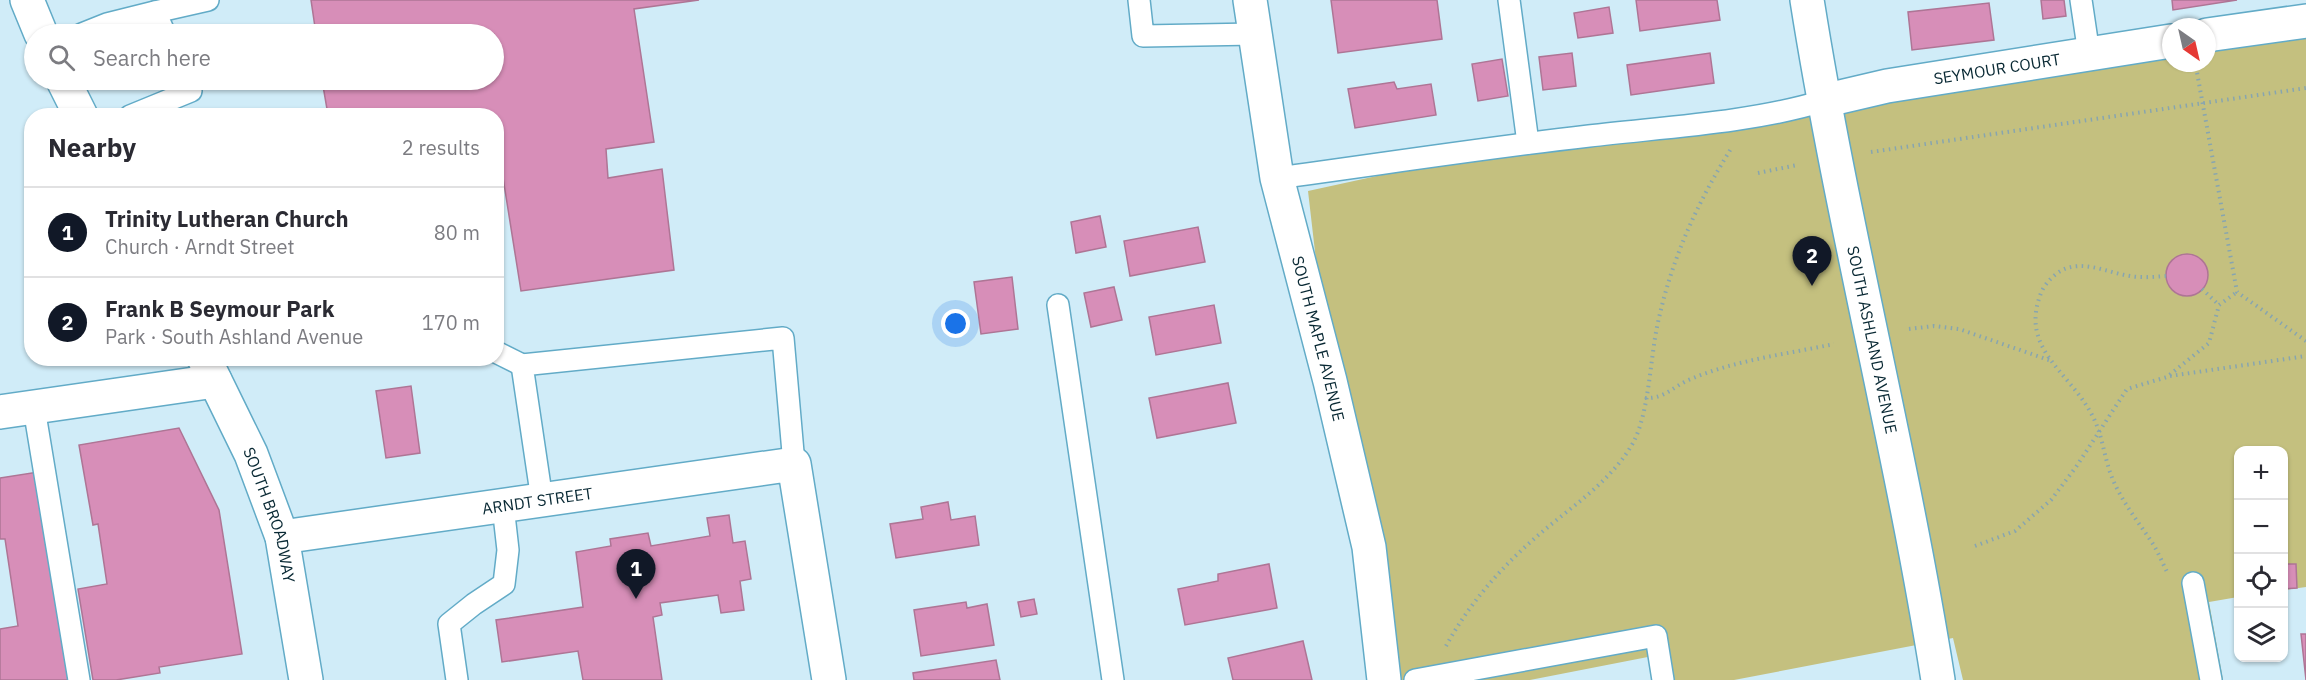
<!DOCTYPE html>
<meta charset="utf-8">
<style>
:root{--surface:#fff;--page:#f2f2f3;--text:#2b2b33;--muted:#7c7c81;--line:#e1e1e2;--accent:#111827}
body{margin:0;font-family:"IBM Plex Sans",sans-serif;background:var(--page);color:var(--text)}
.controls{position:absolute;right:18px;bottom:18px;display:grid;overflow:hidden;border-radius:12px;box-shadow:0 2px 4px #0004}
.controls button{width:54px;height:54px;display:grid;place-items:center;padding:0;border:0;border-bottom:2px solid var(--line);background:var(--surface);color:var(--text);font:30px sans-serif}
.compass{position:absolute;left:2162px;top:18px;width:54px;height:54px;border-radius:50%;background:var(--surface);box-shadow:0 2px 4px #0004;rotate:146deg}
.you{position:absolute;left:956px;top:324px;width:21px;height:21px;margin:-15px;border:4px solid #fff;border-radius:50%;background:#1a73e8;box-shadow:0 0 0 9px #1a73e833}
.badge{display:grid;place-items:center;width:39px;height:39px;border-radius:50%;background:var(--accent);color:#fff;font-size:20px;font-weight:700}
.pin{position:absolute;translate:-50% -50px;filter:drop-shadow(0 2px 3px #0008)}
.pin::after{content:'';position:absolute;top:32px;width:21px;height:18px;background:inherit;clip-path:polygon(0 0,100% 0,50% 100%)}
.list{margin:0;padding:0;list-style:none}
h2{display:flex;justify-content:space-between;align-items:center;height:78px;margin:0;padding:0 24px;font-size:26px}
h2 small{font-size:20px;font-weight:400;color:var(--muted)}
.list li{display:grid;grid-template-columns:39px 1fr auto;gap:18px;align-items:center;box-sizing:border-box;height:90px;padding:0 24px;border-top:2px solid var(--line)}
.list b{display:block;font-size:22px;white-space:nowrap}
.list p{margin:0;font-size:20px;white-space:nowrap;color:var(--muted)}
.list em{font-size:20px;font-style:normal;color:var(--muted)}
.icon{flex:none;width:33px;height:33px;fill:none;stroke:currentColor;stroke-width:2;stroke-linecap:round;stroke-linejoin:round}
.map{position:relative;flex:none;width:2306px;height:680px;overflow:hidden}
.search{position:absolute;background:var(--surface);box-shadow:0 2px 4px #0004;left:24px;top:24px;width:480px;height:66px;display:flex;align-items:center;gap:15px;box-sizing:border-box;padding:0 21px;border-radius:33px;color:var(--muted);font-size:22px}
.panel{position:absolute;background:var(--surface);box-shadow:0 2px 4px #0004;left:24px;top:108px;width:480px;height:258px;border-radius:24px}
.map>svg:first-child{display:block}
</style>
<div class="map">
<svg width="2306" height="680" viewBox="0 0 2306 680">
<rect width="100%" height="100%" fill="#d0ecf8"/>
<polygon fill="#c4c07f" points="2306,21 2306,587 2284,590 2284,450 2238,450 2238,597 2209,602 2223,680 1963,680 1953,638 1734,680 1663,680 1658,655 1530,680 1384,680 1330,381 1308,191 1528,143 2171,41 2171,63 2207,63 2207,35"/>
<g fill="#d78eb8" stroke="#ae7595" stroke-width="1.5">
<polygon points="311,0 699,0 634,9 654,142 606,149 608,178 662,169 674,270 521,291 501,165 496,165 496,116 284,116 327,109 322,80 494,80 494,34 316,34"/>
<polygon points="1331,0 1437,0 1442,39 1338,53"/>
<polygon points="1636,0 1717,0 1720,20 1640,31"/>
<polygon points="2041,0 2064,0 2066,16 2043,19"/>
<polygon points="2172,0 2237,0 2173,10"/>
<polygon points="1989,3 1994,40 1912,50 1908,12"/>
<polygon points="1609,7 1613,33 1578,38 1574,13"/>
<polygon points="1572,53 1576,86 1543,90 1539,57"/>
<polygon points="1710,53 1714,83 1631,95 1627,65"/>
<polygon points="1502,59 1508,96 1478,101 1472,64"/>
<polygon points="1394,82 1397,89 1431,84 1436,115 1355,128 1348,89"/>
<polygon points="1100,216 1106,247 1076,253 1071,222"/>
<polygon points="1198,227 1205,262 1130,276 1124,241"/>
<circle cx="2187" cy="275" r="21"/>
<polygon points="1012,277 1018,329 981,334 974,282"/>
<polygon points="1114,287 1122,320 1091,327 1084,293"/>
<polygon points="1214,305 1221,343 1156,355 1149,317"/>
<polygon points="1228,383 1236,423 1157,438 1149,398"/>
<polygon points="411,386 420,453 386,458 376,391"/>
<polygon points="179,428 219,510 242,654 159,667 160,673 116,680 93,680 78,589 107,584 98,524 93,525 79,445"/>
<polygon points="38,472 70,680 0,680 0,629 18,626 5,539 0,539 0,478"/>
<polygon points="948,502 951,520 975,516 979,545 896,558 890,524 923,519 921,507"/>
<polygon points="729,515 733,543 745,541 751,579 740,581 744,610 721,613 718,595 660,603 662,615 653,617 662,680 583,680 578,651 502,662 496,620 583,607 576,552 611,546 610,539 648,533 651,546 710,536 707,518"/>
<polygon points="1269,564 1277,608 1185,625 1178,589 1218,581 1218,574"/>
<polygon points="2284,564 2296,564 2297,588 2284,589"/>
<polygon points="1034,599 1037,614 1021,617 1018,602"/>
<polygon points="966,602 967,608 987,604 994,645 921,656 914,610"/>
<polygon points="2301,634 2306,634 2306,680"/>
<polygon points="1303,641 1312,680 1233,680 1228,658"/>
<polygon points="996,660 1000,680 914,680 913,673"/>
</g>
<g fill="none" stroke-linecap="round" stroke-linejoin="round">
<g stroke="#62abc7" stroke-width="24">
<g id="lane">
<polyline points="1139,0 1143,36 1255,34"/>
<polyline points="1509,0 1528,143"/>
<polyline points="2081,0 2089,54"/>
<polyline points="155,12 208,0"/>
<polyline points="82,34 107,24 155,12 165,34"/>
<polyline points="130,116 191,91 186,80"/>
<path d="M1277,178c104,-14 207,-30 312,-42 76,-9 161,-13 234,-35"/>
<polyline points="1058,305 1113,680"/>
<polyline points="496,352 522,365"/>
<polyline points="34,408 79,680"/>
<polyline points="542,500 522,365 783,338 794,464"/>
<polyline points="2193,583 2211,680"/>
<polyline points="457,680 449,624 474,604 504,584 508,550 503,506"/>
<polyline points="1415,680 1656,636 1663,680"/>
</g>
</g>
<g stroke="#62abc7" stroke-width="36">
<g id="street">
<path id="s1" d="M1250,0l27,178 53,203 39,166 15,133"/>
<polyline points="2207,35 2306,21"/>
<path id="s2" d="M1823,101l64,-15 284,-45"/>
<polyline points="0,412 215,381"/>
<path id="s3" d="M282,537l512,-73 35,216"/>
</g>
</g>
<g stroke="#62abc7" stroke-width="36">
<g id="secondary">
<polyline points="27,0 41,34"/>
<path id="s4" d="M1807,0c36,228 95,452 131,680"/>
<polyline points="63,80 81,116"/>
<path id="s5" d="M204,358l47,96 31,83 24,143"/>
</g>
</g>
<g stroke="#87a5b0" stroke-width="4" stroke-dasharray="1.5 4.5" stroke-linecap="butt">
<polyline points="2196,67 2237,292 2306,341"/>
<polyline points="1871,152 2306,88"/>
<polyline points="1758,173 1797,165"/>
<path d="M2166,276c-12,1 -25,2 -36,0 -20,-3 -39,-13 -59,-9 -12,2 -25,14 -30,26 -22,56 28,78 51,122 11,20 12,44 21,65 9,21 23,39 36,58 8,11 13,24 19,36"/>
<polyline points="2202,289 2219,305"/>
<polyline points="1909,329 1934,326 1959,329 2049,360"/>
<polyline points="2170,376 2306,356"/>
<path d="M1645,398c20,1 28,-12 46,-19 45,-19 96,-25 143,-35"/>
<polyline points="1975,546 2015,531 2051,500 2076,467 2127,389 2167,377 2209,343 2219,305 2237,292"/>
<path d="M1446,646c24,-44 58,-82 96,-114 32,-27 70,-52 91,-89 16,-30 17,-82 24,-116 14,-67 39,-122 75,-180"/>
</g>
<use href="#lane" stroke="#fff" stroke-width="21"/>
<use href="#street" stroke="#fff" stroke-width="33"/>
<use href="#secondary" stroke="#fff" stroke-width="33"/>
</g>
<g text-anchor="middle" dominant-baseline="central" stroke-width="5" stroke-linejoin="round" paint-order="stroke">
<g font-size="16" fill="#082833" stroke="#fff">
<text stroke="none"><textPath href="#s2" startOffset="177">SEYMOUR COURT</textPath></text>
<text stroke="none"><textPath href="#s1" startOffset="346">SOUTH MAPLE AVENUE</textPath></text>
<text stroke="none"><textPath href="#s4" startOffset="346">SOUTH ASHLAND AVENUE</textPath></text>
<text stroke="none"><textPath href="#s3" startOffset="258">ARNDT STREET</textPath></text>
<text stroke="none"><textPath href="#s5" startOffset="171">SOUTH BROADWAY</textPath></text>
</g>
</g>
</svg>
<div class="controls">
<button>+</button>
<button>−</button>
<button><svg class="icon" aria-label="locate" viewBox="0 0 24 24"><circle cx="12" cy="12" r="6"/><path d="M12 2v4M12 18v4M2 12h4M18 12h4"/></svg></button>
<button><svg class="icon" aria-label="layers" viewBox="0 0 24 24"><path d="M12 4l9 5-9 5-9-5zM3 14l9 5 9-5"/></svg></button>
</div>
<svg class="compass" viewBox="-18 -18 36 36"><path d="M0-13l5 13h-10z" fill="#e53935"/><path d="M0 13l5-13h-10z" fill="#7c7c81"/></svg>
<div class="you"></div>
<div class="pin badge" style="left:636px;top:599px">1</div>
<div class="pin badge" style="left:1812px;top:286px">2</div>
<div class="search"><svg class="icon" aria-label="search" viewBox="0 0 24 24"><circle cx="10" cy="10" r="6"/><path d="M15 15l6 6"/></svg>Search here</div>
<section class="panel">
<h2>Nearby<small>2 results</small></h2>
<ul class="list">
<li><span class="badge">1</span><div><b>Trinity Lutheran Church</b><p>Church · Arndt Street</p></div><em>80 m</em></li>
<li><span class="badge">2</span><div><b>Frank B Seymour Park</b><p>Park · South Ashland Avenue</p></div><em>170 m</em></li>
</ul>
</section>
</div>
